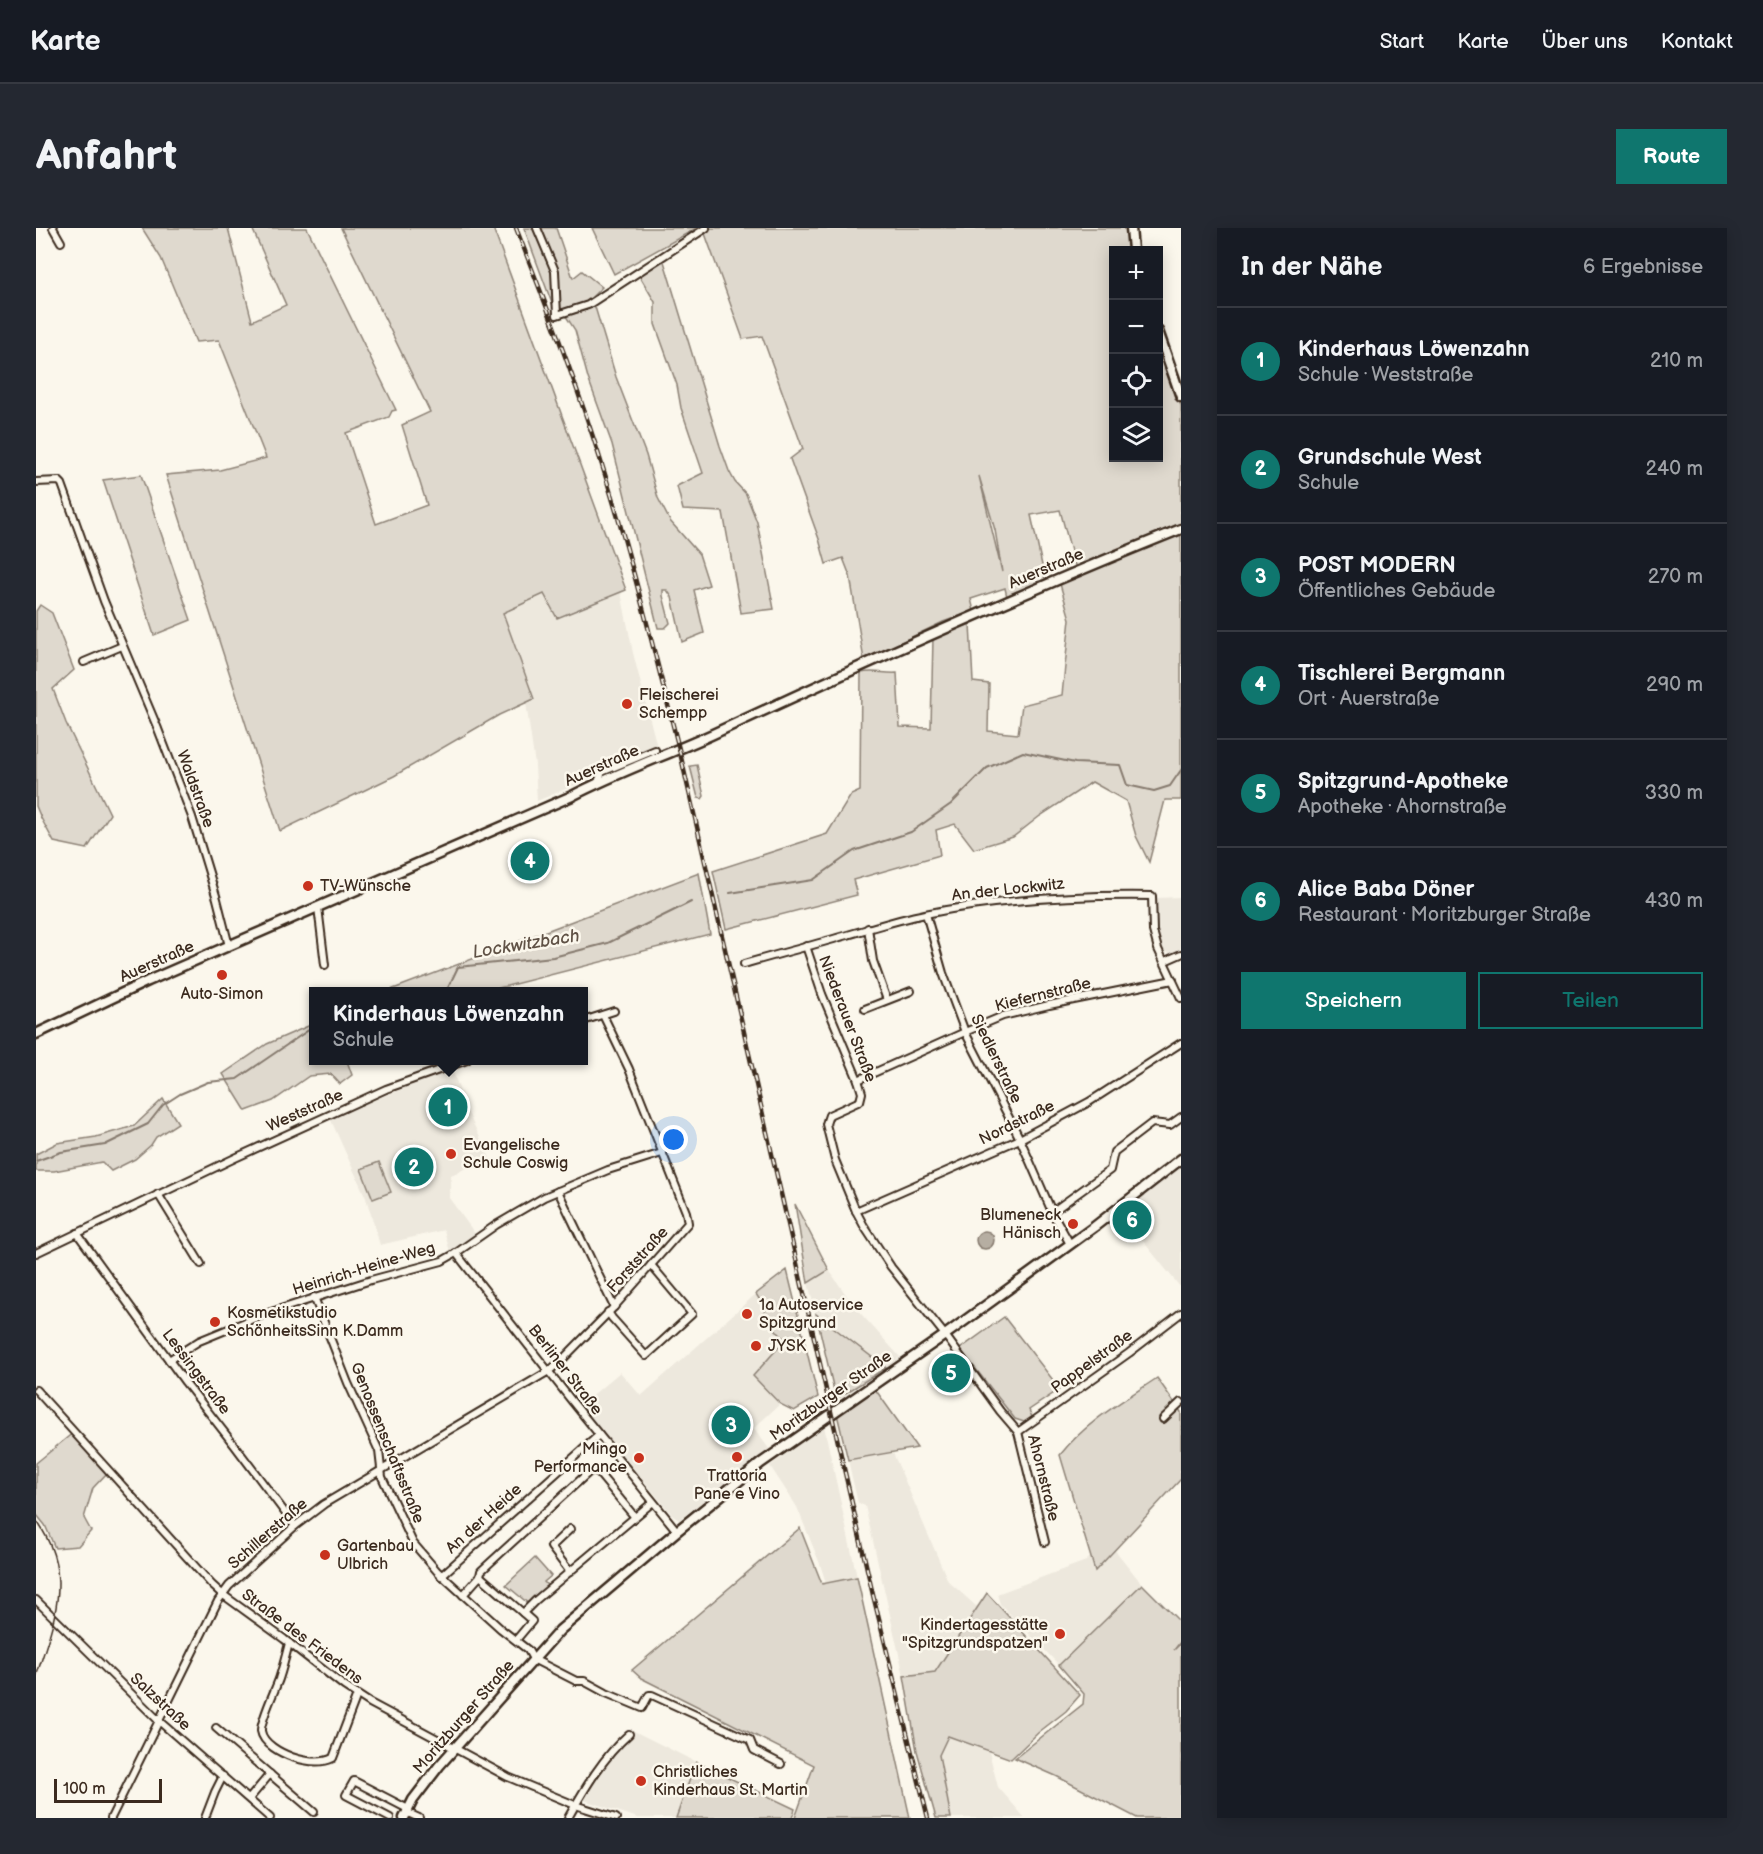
<!DOCTYPE html>
<html lang="de">
<meta charset="utf-8">
<style>
:root{--surface:#171b24;--page:#242831;--text:#f1f3f6;--muted:#9ea1a6;--line:#363941;--accent:#0f766e}
body{margin:0;font-family:"Balsamiq Sans",sans-serif;background:var(--page);color:var(--text)}
.controls{position:absolute;right:18px;top:18px;display:grid;overflow:hidden;border-radius:0px;box-shadow:0 3px 15px #0003}
.controls button{width:54px;height:54px;display:grid;place-items:center;padding:0;border:0;border-bottom:2px solid var(--line);background:var(--surface);color:var(--text);font:30px sans-serif}
.scale{position:absolute;left:18px;bottom:15px;width:108px;box-sizing:border-box;padding-left:6px;border:3px solid #3b2a1e;border-top:0;font-size:16px;line-height:21px;white-space:nowrap;color:#3b2a1e;-webkit-text-stroke:4px #fbf7ec;paint-order:stroke}
.you{position:absolute;left:638px;top:912px;width:21px;height:21px;margin:-15px;border:4px solid #fff;border-radius:50%;background:#1a73e8;box-shadow:0 0 0 9px #1a73e833}
.badge{display:grid;place-items:center;width:39px;height:39px;border-radius:50%;background:var(--accent);color:#fff;font-size:20px;font-weight:700}
.pin{position:absolute;translate:-50% -50%;border:3px solid #fff;box-shadow:0 2px 6px #0006}
.popup{position:absolute;left:273px;top:759px;width:279px;height:78px;box-sizing:border-box;display:grid;place-content:center;border-radius:0px;background:var(--surface);filter:drop-shadow(0 2px 4px #0005);font-size:20px;white-space:nowrap;color:var(--muted)}
.popup b{font-size:22px;color:var(--text)}
.popup::after{content:'';position:absolute;left:50%;top:100%;margin-left:-12px;border:12px solid transparent;border-top-color:var(--surface)}
.list{margin:0;padding:0;list-style:none}
h2{display:flex;justify-content:space-between;align-items:center;height:78px;margin:0;padding:0 24px;font-size:26px}
h2 small{font-size:20px;font-weight:400;color:var(--muted)}
.list li{display:grid;grid-template-columns:39px 1fr auto;gap:18px;align-items:center;box-sizing:border-box;height:108px;padding:0 24px;border-top:2px solid var(--line)}
.list b{display:block;font-size:22px;white-space:nowrap}
.list p{margin:0;font-size:20px;white-space:nowrap;color:var(--muted)}
.list em{font-size:20px;font-style:normal;color:var(--muted)}
.actions{display:flex;gap:12px;padding:18px 24px}
.actions a{flex:1;padding:14px 0;border:2px solid var(--accent);border-radius:0px;text-align:center;font-size:21px;color:var(--accent)}
.actions .main{background:var(--accent);color:#fff}
.icon{flex:none;width:33px;height:33px;fill:none;stroke:currentColor;stroke-width:2;stroke-linecap:round;stroke-linejoin:round}
.map{position:relative;flex:none;width:1145px;height:1590px;overflow:hidden;border-radius:0px}
header{display:flex;align-items:center;gap:36px;box-sizing:border-box;height:84px;padding:0 30px;background:var(--surface);border-bottom:2px solid var(--line)}
header strong{font-size:28px}
nav{display:flex;gap:33px;margin-inline-start:auto;font-size:21px}
.intro{display:flex;align-items:center;justify-content:space-between;box-sizing:border-box;height:144px;padding:0 36px}
h1{margin:0;font-size:42px}
.button{padding:15px 27px;border-radius:0px;background:var(--accent);color:#fff;font-size:21px;font-weight:700}
main{display:flex;gap:36px;padding:0 36px}
aside{flex:1;background:var(--surface);border-radius:0px;box-shadow:0 3px 15px #0003}
.map>svg:first-child{display:block}
</style>
<header>
<strong>Karte</strong>
<nav><a>Start</a><a>Karte</a><a>Über uns</a><a>Kontakt</a></nav>
</header>
<div class="intro"><h1>Anfahrt</h1><a class="button">Route</a></div>
<main>
<div class="map">
<svg width="1145" height="1590" viewBox="0 0 1145 1590">
<rect width="100%" height="100%" fill="#fbf7ec"/>
<filter id="ink" filterUnits="userSpaceOnUse"><feTurbulence type="fractalNoise" baseFrequency=".0167" numOctaves="2"/><feDisplacementMap in="SourceGraphic" scale="12" xChannelSelector="R" yChannelSelector="G"/><feConvolveMatrix kernelMatrix="1 2 1 2 8 2 1 2 1" color-interpolation-filters="sRGB"/></filter>
<g filter="url(#ink)">
<g fill="#ede8dd">
<polygon points="585,364 597,425 621,519 561,542 558,549 501,573 499,537 490,475 497,472 466,386 508,366 521,390"/>
<polygon points="1145,669 1145,721 1136,725 1129,724 1124,718 1122,704 1119,685 1120,670"/>
<polygon points="416,841 432,885 454,930 415,947 413,970 440,1007 414,1024 408,1002 344,1017 330,970 294,890"/>
<polygon points="1145,938 1145,1060 1085,986"/>
<polygon points="793,1042 817,1077 864,1129 850,1140 780,1086 772,1055"/>
<polygon points="720,1066 731,1082 727,1086 749,1112 717,1148 744,1176 718,1200 733,1221 643,1292 637,1288 545,1177 584,1144 605,1168"/>
<polygon points="788,1198 821,1349 790,1355 784,1336 761,1279 734,1238"/>
<polygon points="857,1225 912,1353 940,1378 943,1377 899,1444 868,1448 829,1278 822,1275 812,1232"/>
<polygon points="1079,1322 1106,1356 1023,1437 964,1376 961,1366 1050,1333 1054,1329 1059,1343"/>
<polygon points="596,1502 660,1534 640,1590 602,1590 545,1571 569,1533"/>
<polygon points="912,1508 953,1524 962,1559 989,1590 915,1590 903,1527"/>
</g>
<g fill="#dfd9ce" stroke="#8d8276" stroke-width="1.5" fill-rule="evenodd">
<polygon points="106,0 192,0 216,93 250,77 216,0 271,0 360,182 356,183 353,189 310,205 340,296 391,277 366,197 394,184 305,0 457,0 590,362 521,390 508,366 467,385 498,471 463,487 358,548 244,603 130,247 184,242 230,230 183,112 160,114 125,30"/>
<polygon points="488,0 520,0 537,50 546,43 566,59 556,69 580,149 610,227 622,270 634,293 663,326 673,357 658,362 668,405 646,414 636,369 631,362 627,362 627,368 634,395 629,400 622,400 576,216 552,150 539,102 528,85 517,78"/>
<polygon points="556,0 661,0 578,46"/>
<path d="M667,0h423l4,22h-16v208h44l1,-116 22,64v394h-16l-16,62 -13,-26 -10,-35 -34,-19 -52,34 -27,21 -39,12 -19,-25 -19,6 4,25 -87,25 4,15 -131,34 -13,-58 114,-37 24,-39 9,-4 1,-118c12,-3 24,1 36,0l3,54 31,1 2,-90 37,-14 3,58 16,2 -1,47 30,3 4,-29 40,-10 8,-76 -10,-35 18,-7 -18,-67 -29,5 14,64 -38,18 -2,-9 -34,11 3,12 -31,11 -79,38 -14,-84 -7,-18 -17,6 -7,-25 -29,-80 13,-10 -41,-113 -19,3zM943,248l16,54 7,42z"/>
<polygon points="627,30 684,218 693,243 699,254 710,266 721,294 738,381 705,385 687,284 647,282 641,258 667,245 645,180 641,157 619,96 619,74 603,47"/>
<polygon points="105,247 155,392 118,407 67,252"/>
<polygon points="4,377 16,385 38,442 17,461 30,495 74,586 51,621 18,614 5,590 0,578 0,383"/>
<polygon points="661,537 668,568 666,571 662,570 654,538"/>
<polygon points="663,645 674,706 451,763 352,763"/>
<polygon points="277,796 277,832 311,833 316,847 304,856 295,846 273,848 237,873 210,883 187,846 231,816"/>
<polygon points="127,871 142,895 120,909 115,917 99,931 75,943 66,934 18,943 0,943 0,926 21,915 60,909 98,898"/>
<polygon points="343,934 355,964 337,971 325,941"/>
<polygon points="759,976 793,1042 772,1055"/>
<polygon points="751,1042 782,1169 758,1183 744,1176 717,1148 749,1112 726,1086 730,1082 720,1066"/>
<polygon points="780,1086 850,1140 800,1171"/>
<polygon points="968,1089 1024,1161 993,1182 996,1189 988,1194 979,1191 924,1121"/>
<path d="M1121,1150l24,34v67l-86,92 -35,-116c26,-33 63,-54 97,-77z"/>
<polygon points="839,1161 881,1220 812,1232 801,1186"/>
<polygon points="38,1204 72,1244 57,1260 48,1290 55,1303 42,1318 19,1320 9,1297 0,1286 0,1235"/>
<polygon points="764,1300 786,1356 821,1349 874,1590 759,1590 778,1537 605,1450 596,1442"/>
<polygon points="499,1330 515,1348 508,1354 513,1359 493,1376 470,1357"/>
<polygon points="1106,1356 1145,1395 1145,1413 1138,1422 1145,1415 1145,1590 1101,1590 1020,1548 979,1530 1047,1476 1048,1466 1023,1437"/>
<polygon points="951,1365 1044,1467 1030,1483 1003,1504 975,1531 912,1508 903,1527 915,1590 900,1590 881,1523 868,1448 899,1444"/>
<polygon points="660,1534 759,1581 756,1590 640,1590"/>
</g>
<circle fill="#b6aea2" stroke="#85796d" stroke-width="1.5" cx="949" cy="1012" r="9"/>
<g fill="none" stroke-linecap="round" stroke-linejoin="round">
<g stroke="#85796d" stroke-width="2">
<polyline points="694,665 777,652 818,623 875,604 915,576 951,540 987,524 1039,535 1084,537 1091,557 1118,563 1134,558 1145,542"/>
<polyline points="405,764 411,762 422,739 517,729 572,715 655,674"/>
<polyline points="0,933 25,924 69,917 112,896 127,877 144,866 172,854 201,851 277,799"/>
</g>
<g stroke="#3b2a1e" stroke-width="10">
<g id="street">
<polyline points="17,0 25,14"/>
<polyline points="501,0 519,43 521,87 552,77 670,0"/>
<polyline points="0,254 23,253 26,256 68,373 122,501 156,589 181,671 193,718"/>
<polyline points="48,434 86,418"/>
<polyline points="562,554 566,544 619,522"/>
<polyline points="282,679 289,737"/>
<polyline points="890,686 907,745 929,804 984,911 1016,984 1034,1016"/>
<polyline points="832,700 837,733 851,772"/>
<polyline points="770,718 786,766 822,852 826,865 824,873 793,887 790,896 799,932 820,983 828,998 855,1039 909,1107 964,1183 982,1204 1009,1314"/>
<polyline points="1129,733 1145,726"/>
<path d="M708,736c31,-9 62,-17 93,-26 29,-8 58,-18 88,-24 74,-15 151,-19 227,-18l1,35 5,18 23,49"/>
<polyline points="829,781 875,763"/>
<polyline points="547,793 578,783"/>
<polyline points="822,852 929,804 967,788 1013,777 1137,752"/>
<polyline points="522,963 578,1079"/>
<polyline points="122,966 165,1036"/>
<polyline points="820,983 984,911 1053,874 1145,815"/>
<polyline points="1016,984 1074,942 1078,924 1116,895 1134,897 1145,889"/>
<polyline points="41,1005 149,1154 199,1218 259,1298"/>
<polyline points="0,1025 199,930 350,861 431,832"/>
<polyline points="420,1025 535,1172 641,1303"/>
<polyline points="278,1069 312,1155 343,1223 346,1249 377,1315 401,1343 465,1401 492,1422 497,1431 540,1453 548,1453 570,1465 606,1480 613,1467 616,1467 714,1512 718,1522 745,1536"/>
<polyline points="572,1084 576,1090 610,1128 656,1086 615,1037"/>
<polyline points="133,1132 163,1113 229,1086 335,1052 406,1033 420,1025 460,997 508,969 572,942 626,925"/>
<polyline points="0,1162 176,1357 186,1366 248,1411 308,1458 334,1475 472,1549 539,1577 580,1590"/>
<polyline points="1127,1191 1145,1174"/>
<polyline points="982,1204 1093,1125 1145,1085"/>
<polyline points="534,1344 515,1319 534,1301"/>
<polyline points="405,1348 563,1207"/>
<polyline points="444,1348 487,1385 500,1372 617,1274"/>
<polyline points="427,1367 444,1348 445,1343 553,1244 560,1242 598,1288"/>
<polyline points="0,1372 123,1493 234,1590"/>
<polyline points="480,1412 496,1393 487,1385"/>
<path d="M253,1415c-3,12 -6,24 -10,36 -4,11 -19,43 -18,52 2,13 20,22 31,26 12,4 29,7 41,1l24,-63"/>
<polyline points="180,1500 278,1584"/>
<polyline points="213,1571 234,1546"/>
<polyline points="370,1584 383,1590"/>
<polyline points="75,1590 182,1373 193,1358 259,1298 288,1276 513,1143 525,1133 578,1079 652,995 650,984 593,841 567,787"/>
<polyline points="169,1590 179,1564 187,1548"/>
<polyline points="354,1590 310,1567 318,1553 372,1581"/>
<path d="M532,1590c17,-30 35,-61 61,-84"/>
</g>
</g>
<g stroke="#3b2a1e" stroke-width="13">
<g id="secondary">
<polyline points="1095,0 1097,22"/>
<polyline points="1122,103 1145,169"/>
<path d="M0,806l112,-53 424,-185c46,-24 95,-41 141,-62 155,-72 310,-142 468,-205"/>
<polyline points="368,1590 377,1572 403,1538 524,1402 641,1303 725,1235 909,1107 1058,999 1145,931"/>
</g>
</g>
<use href="#street" stroke="#fbf7ec" stroke-width="6"/>
<use href="#secondary" stroke="#fbf7ec" stroke-width="8"/>
<path stroke="#3b2a1e" stroke-width="1.5" d="M0,1292c39,54 18,101 0,157"/>
<g stroke="#3b2a1e" stroke-width="4.5">
<path id="rail" d="M480,0c27,69 54,138 77,209 35,106 61,213 88,320l192,838 55,223"/>
</g>
<use href="#rail" stroke="#fbf7ec" stroke-width="2" stroke-dasharray="7" stroke-linecap="butt"/>
</g>
</g>
<g fill="#c8321e" stroke="#fbf7ec" stroke-width="2">
<circle cx="591" cy="476" r="6"/>
<circle cx="272" cy="658" r="6"/>
<circle cx="186" cy="747" r="6"/>
<circle cx="415" cy="926" r="6"/>
<circle cx="1037" cy="996" r="6"/>
<circle cx="711" cy="1086" r="6"/>
<circle cx="179" cy="1094" r="6"/>
<circle cx="720" cy="1118" r="6"/>
<circle cx="701" cy="1229" r="6"/>
<circle cx="603" cy="1230" r="6"/>
<circle cx="289" cy="1327" r="6"/>
<circle cx="1024" cy="1406" r="6"/>
<circle cx="605" cy="1553" r="6"/>
</g>
<g text-anchor="middle" dominant-baseline="central" stroke-width="5" stroke-linejoin="round" paint-order="stroke">
<g font-size="16" fill="#3b2a1e" stroke="#fbf7ec">
<text transform="translate(1010 341) rotate(-23)">Auerstraße</text>
<text transform="translate(566 538) rotate(-24)">Auerstraße</text>
<text transform="translate(159 561) rotate(70)">Waldstraße</text>
<text transform="translate(972 662) rotate(-6)">An der Lockwitz</text>
<text transform="translate(121 734) rotate(-24)">Auerstraße</text>
<text transform="translate(1007 767) rotate(-14)">Kiefernstraße</text>
<text transform="translate(811 791) rotate(69)">Niederauer Straße</text>
<text transform="translate(960 831) rotate(64)">Siedlerstraße</text>
<text transform="translate(269 883) rotate(-24)">Weststraße</text>
<text transform="translate(981 895) rotate(-26)">Nordstraße</text>
<text transform="translate(602 1032) rotate(-48)">Forststraße</text>
<text transform="translate(328 1041) rotate(-17)">Heinrich-Heine-Weg</text>
<text transform="translate(1056 1134) rotate(-36)">Pappelstraße</text>
<text transform="translate(529 1142) rotate(52)">Berliner Straße</text>
<text transform="translate(160 1144) rotate(53)">Lessingstraße</text>
<text transform="translate(795 1168) rotate(-35)">Moritzburger Straße</text>
<text transform="translate(351 1215) rotate(68)">Genossenschaftsstraße</text>
<text transform="translate(1007 1250) rotate(76)">Ahornstraße</text>
<text transform="translate(448 1291) rotate(-42)">An der Heide</text>
<text transform="translate(232 1306) rotate(-41)">Schillerstraße</text>
<text transform="translate(266 1409) rotate(37)">Straße des Friedens</text>
<text transform="translate(124 1474) rotate(43)">Salzstraße</text>
<text transform="translate(428 1489) rotate(-49)">Moritzburger Straße</text>
</g>
<g font-size="16" fill="#3b2a1e" stroke="#fbf7ec" text-anchor="start">
<text x="603" y="467">Fleischerei<tspan x="603" dy="18">Schempp</tspan></text>
<text x="284" y="658">TV-Wünsche</text>
<text x="186" y="766" text-anchor="middle">Auto-Simon</text>
<text x="427" y="917">Evangelische<tspan x="427" dy="18">Schule Coswig</tspan></text>
<text x="1025" y="987" text-anchor="end">Blumeneck<tspan x="1025" dy="18">Hänisch</tspan></text>
<text x="723" y="1077">1a Autoservice<tspan x="723" dy="18">Spitzgrund</tspan></text>
<text x="191" y="1085">Kosmetikstudio<tspan x="191" dy="18">SchönheitsSinn K.Damm</tspan></text>
<text x="732" y="1118">JYSK</text>
<text x="591" y="1221" text-anchor="end">Mingo<tspan x="591" dy="18">Performance</tspan></text>
<text x="701" y="1248" text-anchor="middle">Trattoria<tspan x="701" dy="18">Pane e Vino</tspan></text>
<text x="301" y="1318">Gartenbau<tspan x="301" dy="18">Ulbrich</tspan></text>
<text x="1012" y="1397" text-anchor="end">Kindertagesstätte<tspan x="1012" dy="18">"Spitzgrundspatzen"</tspan></text>
<text x="617" y="1544">Christliches<tspan x="617" dy="18">Kinderhaus St. Martin</tspan></text>
</g>
<g font-size="18" font-style="italic" fill="#605246" stroke="#fbf7ec">
<text transform="translate(490 716) rotate(-9)">Lockwitzbach</text>
</g>
</g>
</svg>
<div class="controls">
<button>+</button>
<button>−</button>
<button><svg class="icon" aria-label="locate" viewBox="0 0 24 24"><circle cx="12" cy="12" r="6"/><path d="M12 2v4M12 18v4M2 12h4M18 12h4"/></svg></button>
<button><svg class="icon" aria-label="layers" viewBox="0 0 24 24"><path d="M12 4l9 5-9 5-9-5zM3 14l9 5 9-5"/></svg></button>
</div>
<div class="scale">100 m</div>
<div class="you"></div>
<div class="pin badge" style="left:412px;top:879px">1</div>
<div class="popup"><b>Kinderhaus Löwenzahn</b>Schule</div>
<div class="pin badge" style="left:378px;top:939px">2</div>
<div class="pin badge" style="left:695px;top:1197px">3</div>
<div class="pin badge" style="left:494px;top:633px">4</div>
<div class="pin badge" style="left:915px;top:1145px">5</div>
<div class="pin badge" style="left:1096px;top:992px">6</div>
</div>
<aside>
<h2>In der Nähe<small>6 Ergebnisse</small></h2>
<ul class="list">
<li><span class="badge">1</span><div><b>Kinderhaus Löwenzahn</b><p>Schule · Weststraße</p></div><em>210 m</em></li>
<li><span class="badge">2</span><div><b>Grundschule West</b><p>Schule</p></div><em>240 m</em></li>
<li><span class="badge">3</span><div><b>POST MODERN</b><p>Öffentliches Gebäude</p></div><em>270 m</em></li>
<li><span class="badge">4</span><div><b>Tischlerei Bergmann</b><p>Ort · Auerstraße</p></div><em>290 m</em></li>
<li><span class="badge">5</span><div><b>Spitzgrund-Apotheke</b><p>Apotheke · Ahornstraße</p></div><em>330 m</em></li>
<li><span class="badge">6</span><div><b>Alice Baba Döner</b><p>Restaurant · Moritzburger Straße</p></div><em>430 m</em></li>
</ul>
<div class="actions"><a class="main">Speichern</a><a>Teilen</a></div>
</aside>
</main>
